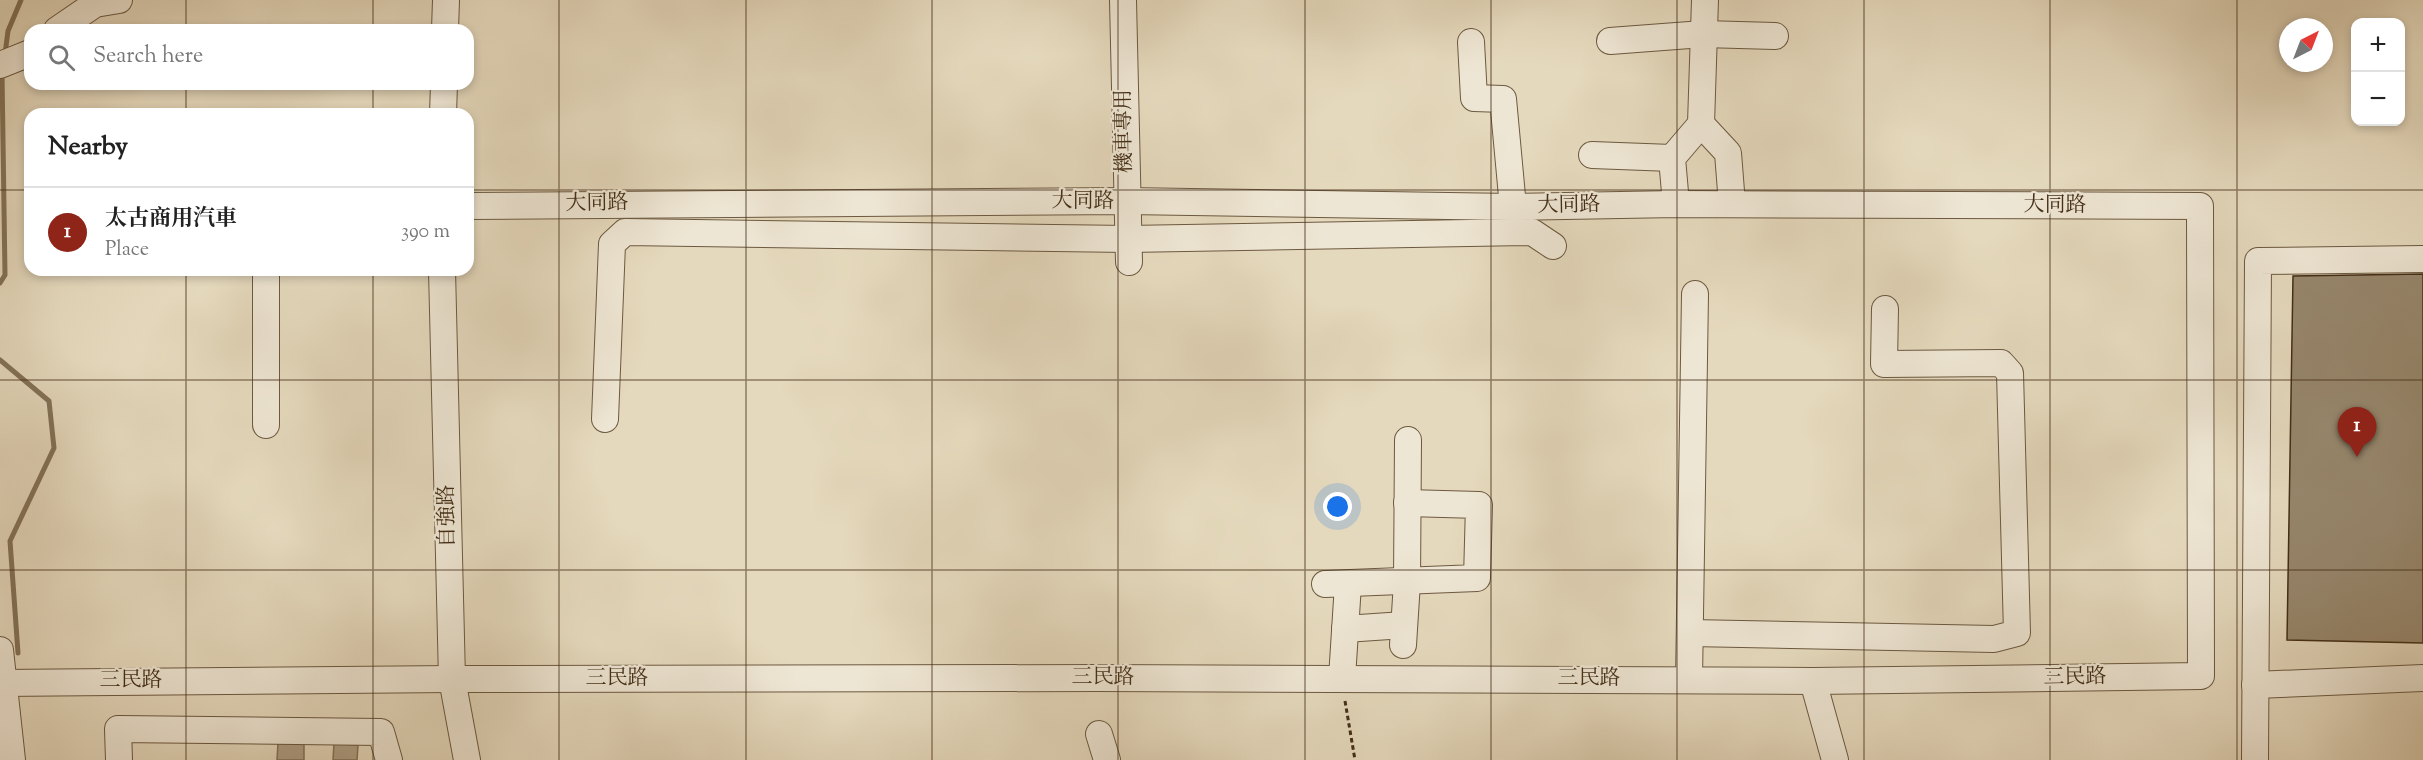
<!DOCTYPE html>
<meta charset="utf-8">
<style>
:root{--surface:#fff;--page:#f2f2f2;--text:#222;--muted:#767676;--line:#e0e0e0;--accent:#8f2418}
body{margin:0;font-family:"Sorts Mill Goudy","Noto Serif TC",serif;background:var(--page);color:var(--text)}
.controls{position:absolute;right:18px;top:18px;display:grid;overflow:hidden;border-radius:12px;box-shadow:0 3px 9px #0003}
.controls button{width:54px;height:54px;display:grid;place-items:center;padding:0;border:0;border-bottom:2px solid var(--line);background:var(--surface);color:var(--text);font:30px sans-serif}
.compass{position:absolute;left:2279px;top:18px;width:54px;height:54px;border-radius:50%;background:var(--surface);box-shadow:0 3px 9px #0003;rotate:42deg}
.you{position:absolute;left:1338px;top:507px;width:21px;height:21px;margin:-15px;border:4px solid #fff;border-radius:50%;background:#1a73e8;box-shadow:0 0 0 9px #1a73e833}
.badge{display:grid;place-items:center;width:39px;height:39px;border-radius:50%;background:var(--accent);color:#fff;font-size:20px;font-weight:700}
.pin{position:absolute;translate:-50% -50px;filter:drop-shadow(0 2px 3px #0008)}
.pin::after{content:'';position:absolute;top:32px;width:21px;height:18px;background:inherit;clip-path:polygon(0 0,100% 0,50% 100%)}
.list{margin:0;padding:0;list-style:none}
h2{display:flex;justify-content:space-between;align-items:center;height:78px;margin:0;padding:0 24px;font-size:26px}
h2 small{font-size:20px;font-weight:400;color:var(--muted)}
.list li{display:grid;grid-template-columns:39px 1fr auto;gap:18px;align-items:center;box-sizing:border-box;height:90px;padding:0 24px;border-top:2px solid var(--line)}
.list b{display:block;font-size:22px;white-space:nowrap}
.list p{margin:0;font-size:20px;white-space:nowrap;color:var(--muted)}
.list em{font-size:20px;font-style:normal;color:var(--muted)}
.icon{flex:none;width:33px;height:33px;fill:none;stroke:currentColor;stroke-width:2;stroke-linecap:round;stroke-linejoin:round}
.map{position:relative;flex:none;width:2423px;height:760px;overflow:hidden}
.search{position:absolute;background:var(--surface);box-shadow:0 3px 9px #0003;left:24px;top:24px;width:450px;height:66px;display:flex;align-items:center;gap:15px;box-sizing:border-box;padding:0 21px;border-radius:18px;color:var(--muted);font-size:22px}
.panel{position:absolute;background:var(--surface);box-shadow:0 3px 9px #0003;left:24px;top:108px;width:450px;height:168px;border-radius:18px}
.map>svg:first-child{display:block}
</style>
<div class="map">
<svg width="2423" height="760" viewBox="0 0 2423 760">
<rect width="100%" height="100%" fill="#e5d9bd"/>
<filter id="stains"><feTurbulence type="fractalNoise" baseFrequency=".00333" numOctaves="4"/><feColorMatrix values="0 0 0 0 .2 0 0 0 0 .09 0 0 0 0 .02 0 0 0 .5 -.17"/></filter>
<radialGradient id="worn" r=".72"><stop offset=".6" stop-color="#630" stop-opacity="0"/><stop offset="1" stop-color="#630" stop-opacity=".3"/></radialGradient>
<g fill="#ae9f85" stroke="#837259" stroke-width="1.5">
<polygon points="278,743 304,743 304,760 277,760"/>
<polygon points="334,743 358,745 357,760 333,760"/>
</g>
<g fill="none" stroke-linecap="round" stroke-linejoin="round">
<g stroke="#837259" stroke-width="5">
<polyline points="5,54 8,31 21,0"/>
<polyline points="0,283 5,275 2,73"/>
<polyline points="0,360 49,401 54,448 10,541 18,653"/>
</g>
</g>
<polygon fill="#97876d" stroke="#432e17" stroke-width="1.5" points="2423,274 2423,643 2287,640 2293,276"/>
<g fill="none" stroke-linecap="round" stroke-linejoin="round">
<g stroke="#6c5940" stroke-width="28">
<g id="minor">
<polyline points="1123,0 1129,262"/>
<polyline points="57,30 95,4 119,0"/>
<polyline points="445,30 446,0"/>
<polyline points="1610,41 1703,34 1775,36"/>
<polyline points="1471,42 1474,98 1503,99 1513,207"/>
<polyline points="0,65 30,53"/>
<polyline points="443,114 444,84"/>
<polyline points="1701,124 1728,153 1732,204"/>
<polyline points="1592,155 1672,158"/>
<polyline points="1676,204 1672,158 1701,124 1705,0"/>
<polyline points="266,270 266,425"/>
<polyline points="442,270 452,679 467,760"/>
<polyline points="605,419 612,244 625,232 1128,239 1532,232 1553,246"/>
<polyline points="1325,584 1477,578 1479,505 1407,503"/>
<polyline points="1345,629 1404,625"/>
<polyline points="1690,633 1994,639 2017,633 2010,373 2001,363 1884,364 1885,309"/>
<polyline points="1403,645 1407,582 1408,440"/>
<polyline points="0,650 12,760"/>
<polyline points="1342,678 1348,584"/>
<polyline points="1689,680 1695,294"/>
<polyline points="1813,681 1835,760"/>
<polyline points="0,683 452,679 1098,678 1813,681 2201,676 2200,206 1676,204 1513,207 1127,201 468,206"/>
<polyline points="2255,685 2423,678"/>
<polyline points="1099,734 1107,760"/>
<polyline points="119,760 118,729 381,732 389,760"/>
<polyline points="2255,760 2258,261 2423,259"/>
</g>
</g>
<polyline stroke="#432e17" stroke-width="3" stroke-dasharray="4.5 3" stroke-linecap="butt" points="1345,701 1355,760"/>
<use href="#minor" stroke="#eee6d4" stroke-width="26"/>
</g>
<path fill="none" stroke="#432e17" stroke-width="1.5" stroke-opacity="0.55" d="M186,0v30M373,0v30M559,0v760M746,0v760M932,0v760M1118,0v760M1305,0v760M1491,0v760M1677,0v760M1864,0v760M2050,0v760M2237,0v760M186,84v30M373,84v30M0,190h30M468,190h1955M186,270v490M373,270v490M0,380h2423M0,570h2423"/>
<g text-anchor="middle" dominant-baseline="central" stroke-width="4.5" stroke-linejoin="round" paint-order="stroke">
<g font-size="21" fill="#432e17" stroke="#eee6d4">
<text transform="translate(1125 131) rotate(-91)">機車專用</text>
<text x="1083" y="202">大同路</text>
<text transform="translate(597 204) rotate(-1)">大同路</text>
<text transform="translate(1569 206) rotate(-1)">大同路</text>
<text x="2055" y="206">大同路</text>
<text transform="translate(448 516) rotate(-91)">自強路</text>
<text x="1103" y="678">三民路</text>
<text transform="translate(2075 678) rotate(-1)">三民路</text>
<text x="617" y="679">三民路</text>
<text x="1589" y="679">三民路</text>
<text x="131" y="681">三民路</text>
</g>
</g>
<rect width="100%" height="100%" filter="url(#stains)"/>
<rect width="100%" height="100%" fill="url(#worn)"/>
</svg>
<div class="controls">
<button>+</button>
<button>−</button>
</div>
<svg class="compass" viewBox="-18 -18 36 36"><path d="M0-13l5 13h-10z" fill="#e53935"/><path d="M0 13l5-13h-10z" fill="#767676"/></svg>
<div class="you"></div>
<div class="pin badge" style="left:2357px;top:457px">1</div>
<div class="search"><svg class="icon" aria-label="search" viewBox="0 0 24 24"><circle cx="10" cy="10" r="6"/><path d="M15 15l6 6"/></svg>Search here</div>
<section class="panel">
<h2>Nearby<small></small></h2>
<ul class="list">
<li><span class="badge">1</span><div><b>太古商用汽車</b><p>Place</p></div><em>390 m</em></li>
</ul>
</section>
</div>
